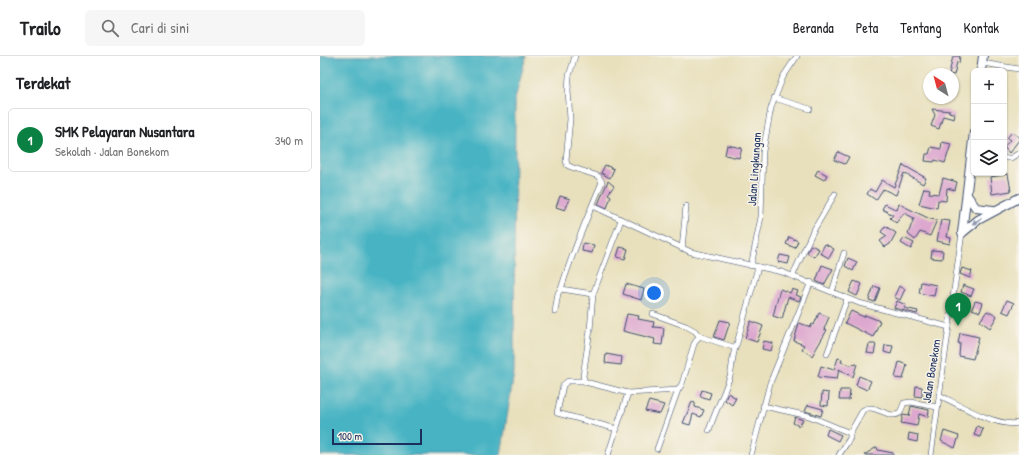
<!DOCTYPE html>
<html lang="id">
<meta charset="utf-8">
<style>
:root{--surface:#fff;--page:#f6f6f6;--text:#202124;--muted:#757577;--line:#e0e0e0;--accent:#0b8043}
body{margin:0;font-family:"Patrick Hand",sans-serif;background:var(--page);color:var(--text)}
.controls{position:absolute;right:12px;top:12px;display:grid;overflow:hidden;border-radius:6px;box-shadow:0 1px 3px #0004}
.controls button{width:36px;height:36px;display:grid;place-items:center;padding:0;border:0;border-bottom:1px solid var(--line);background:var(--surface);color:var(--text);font:20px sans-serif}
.compass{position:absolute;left:603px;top:12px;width:36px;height:36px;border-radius:50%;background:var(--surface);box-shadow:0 1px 3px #0004;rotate:324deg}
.scale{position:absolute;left:12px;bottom:10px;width:90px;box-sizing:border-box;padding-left:4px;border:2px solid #1b2f5e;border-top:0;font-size:11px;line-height:14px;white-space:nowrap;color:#1b2f5e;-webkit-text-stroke:3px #f7f3e8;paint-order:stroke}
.you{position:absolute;left:334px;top:237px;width:14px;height:14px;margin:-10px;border:3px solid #fff;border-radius:50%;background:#1a73e8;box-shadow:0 0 0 6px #1a73e833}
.badge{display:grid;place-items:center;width:26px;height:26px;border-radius:50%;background:var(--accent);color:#fff;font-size:13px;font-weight:700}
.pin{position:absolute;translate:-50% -33px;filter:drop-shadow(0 1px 2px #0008)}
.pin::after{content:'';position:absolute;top:21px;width:14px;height:12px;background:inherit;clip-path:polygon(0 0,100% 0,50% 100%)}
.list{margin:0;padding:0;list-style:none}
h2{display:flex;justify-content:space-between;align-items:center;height:52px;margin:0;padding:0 16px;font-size:17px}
h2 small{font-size:13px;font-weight:400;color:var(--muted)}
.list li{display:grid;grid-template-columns:26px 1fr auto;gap:12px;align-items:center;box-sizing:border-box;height:64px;margin:0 8px 8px;padding:0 8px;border:1px solid var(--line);border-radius:6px}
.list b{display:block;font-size:15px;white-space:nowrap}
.list p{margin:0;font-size:13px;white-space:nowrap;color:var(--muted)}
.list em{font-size:13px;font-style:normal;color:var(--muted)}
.icon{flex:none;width:22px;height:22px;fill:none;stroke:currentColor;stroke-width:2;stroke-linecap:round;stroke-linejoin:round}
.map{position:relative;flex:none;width:699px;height:399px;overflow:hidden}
header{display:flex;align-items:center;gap:24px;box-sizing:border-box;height:56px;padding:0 20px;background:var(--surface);border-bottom:1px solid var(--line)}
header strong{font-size:19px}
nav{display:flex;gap:22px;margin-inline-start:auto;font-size:14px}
.search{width:280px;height:36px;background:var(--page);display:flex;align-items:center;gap:10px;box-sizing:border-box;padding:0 14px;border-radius:6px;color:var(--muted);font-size:15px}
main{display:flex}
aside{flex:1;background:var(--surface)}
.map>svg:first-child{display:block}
</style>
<header>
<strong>Trailo</strong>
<div class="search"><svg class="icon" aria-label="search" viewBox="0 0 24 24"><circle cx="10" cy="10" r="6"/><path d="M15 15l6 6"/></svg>Cari di sini</div>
<nav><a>Beranda</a><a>Peta</a><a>Tentang</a><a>Kontak</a></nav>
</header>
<main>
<aside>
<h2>Terdekat<small></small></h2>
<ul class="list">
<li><span class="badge">1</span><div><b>SMK Pelayaran Nusantara</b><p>Sekolah · Jalan Bonekom</p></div><em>340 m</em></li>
</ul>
</aside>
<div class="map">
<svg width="699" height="399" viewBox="0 0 699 399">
<rect width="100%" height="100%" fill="#f7f3e8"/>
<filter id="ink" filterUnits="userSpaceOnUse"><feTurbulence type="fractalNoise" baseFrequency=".025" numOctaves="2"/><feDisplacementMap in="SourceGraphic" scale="8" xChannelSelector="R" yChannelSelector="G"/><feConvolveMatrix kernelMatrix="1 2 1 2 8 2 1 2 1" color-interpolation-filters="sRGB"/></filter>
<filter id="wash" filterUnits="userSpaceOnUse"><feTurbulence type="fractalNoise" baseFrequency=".012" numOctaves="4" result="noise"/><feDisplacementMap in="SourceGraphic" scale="16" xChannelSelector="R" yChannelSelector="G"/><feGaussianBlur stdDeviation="0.9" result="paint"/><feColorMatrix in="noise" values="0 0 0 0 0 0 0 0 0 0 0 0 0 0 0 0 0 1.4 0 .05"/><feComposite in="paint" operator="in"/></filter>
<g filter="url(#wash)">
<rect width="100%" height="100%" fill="#e8e0bc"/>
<polygon fill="#47b3c3" stroke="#317190" points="0,0 206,0 195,43 194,316 181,399 0,399"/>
<g id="blocks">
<g fill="#dda8cf">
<polygon points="633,0 640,0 639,7 637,6 634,19 629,18"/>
<polygon points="612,53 630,55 629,56 635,58 634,63 623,60 619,73 611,70 615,59"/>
<polygon points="692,76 699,81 699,84 689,97 684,91 690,84 687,82"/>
<polygon points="622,86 631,88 625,107 615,104 614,106 605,105 606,98 609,98 611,91 621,93"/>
<polygon points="407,89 422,92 419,102 405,99"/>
<polygon points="518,96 529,101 525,108 514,104"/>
<polygon points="285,109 294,113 290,122 281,117"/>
<polygon points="583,109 606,122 603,128 584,117 576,139 563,133 556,144 547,138 550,133 555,136 562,124 574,131"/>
<polygon points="498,114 507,119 504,124 495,119"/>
<polygon points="688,118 691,135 672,138 670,121"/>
<polygon points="623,122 637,126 635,134 627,132 626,145 618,144 617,152 599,148 604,132 610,133 609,137 619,138"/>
<polygon points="288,125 294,130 288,138 291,140 287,152 278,148"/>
<polygon points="240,140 250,143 245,154 236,151"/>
<polygon points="565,148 577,154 579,148 610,163 617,164 610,180 600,176 595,184 588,178 594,162 584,157 576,167 570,162 573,159 562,153"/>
<polygon points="621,164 630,165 627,181 631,182 630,188 617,185"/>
<polygon points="565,170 576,177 570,188 565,191 560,185 567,180 561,176"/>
<polygon points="469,181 478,185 475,192 466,188"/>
<polygon points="584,182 594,187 591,193 581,187"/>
<polygon points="263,187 274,189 272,197 262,195"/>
<polygon points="505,188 514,193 509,202 500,197"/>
<polygon points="491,189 499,193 494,201 487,197"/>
<polygon points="300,191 308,193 305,203 297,201"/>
<polygon points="612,194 623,195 622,203 611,202"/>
<polygon points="460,199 470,201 468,208 458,206"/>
<polygon points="528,202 537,206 533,215 525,210"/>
<polygon points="502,209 513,213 504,229 496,225"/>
<polygon points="642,212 652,215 650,222 640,218"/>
<polygon points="534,225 542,228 537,240 529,236"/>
<polygon points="601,226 616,229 614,240 599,237"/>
<polygon points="306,228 324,233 321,244 303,238"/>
<polygon points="643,229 654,233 651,240 641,236"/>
<polygon points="554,230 560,232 555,246 549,244"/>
<polygon points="579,230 585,233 580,244 574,241"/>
<polygon points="460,233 470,237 472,233 478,235 476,239 481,241 479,245 468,241 462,263 453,260"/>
<polygon points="687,244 694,247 689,258 682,255"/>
<polygon points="577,245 586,249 584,252 598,255 597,258 574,252"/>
<polygon points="655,245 663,247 660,256 652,253"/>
<polygon points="531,255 544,261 545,259 560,265 553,281 525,267"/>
<polygon points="667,255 677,260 670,272 660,265"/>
<polygon points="499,257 509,261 504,273 507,274 492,300 482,293 484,289 474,285 479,267 491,271 492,268 494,269"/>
<polygon points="307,258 319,260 318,263 334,266 333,271 344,272 342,289 334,288 335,283 303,275"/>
<polygon points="400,264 410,266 404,284 394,281"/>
<polygon points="431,265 443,270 437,286 425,282"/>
<polygon points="640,277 659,281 653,303 639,300 640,287 638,287"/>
<polygon points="444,285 453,287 451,295 442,293"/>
<polygon points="549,288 556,288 554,298 547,297"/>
<polygon points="565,289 573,290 571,298 564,296"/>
<polygon points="286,298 302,301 301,309 285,307"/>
<polygon points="518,302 522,303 521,306 530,309 537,308 533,321 519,313 517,323 498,321 501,310 514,314"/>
<polygon points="579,306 587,309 583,323 575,322"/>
<polygon points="539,320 551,325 547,334 536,329"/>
<polygon points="596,330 602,331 602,341 595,340"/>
<polygon points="382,334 391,337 389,343 380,340"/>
<polygon points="520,334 530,334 529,344 519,344"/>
<polygon points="502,336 509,337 508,350 501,349"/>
<polygon points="408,337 416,342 412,349 405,344"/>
<polygon points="329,345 344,349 340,358 325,355"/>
<polygon points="372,346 375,347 375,351 384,354 381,361 373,358 370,369 363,367"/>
<polygon points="488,349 503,353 501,360 485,355"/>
<polygon points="591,350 609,354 608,361 599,358 597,370 581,367 583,359 589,360"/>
<polygon points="475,361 483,364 479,370 473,367"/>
<polygon points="657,370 663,373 660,381 654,379"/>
<polygon points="508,373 521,379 518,385 506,379"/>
<polygon points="624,375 639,380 635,392 621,385"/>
<polygon points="589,377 598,379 597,386 588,384"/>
<polygon points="557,391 558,394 573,397 573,399 544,399"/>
</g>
</g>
</g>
<g filter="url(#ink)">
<use href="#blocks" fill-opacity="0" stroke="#3a4a6c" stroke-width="1"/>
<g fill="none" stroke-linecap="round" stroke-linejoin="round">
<g stroke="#3a4a6c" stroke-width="6">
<g id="street">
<polyline points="662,7 699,13"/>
<polyline points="454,42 490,53"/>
<polyline points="684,102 691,102 699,97"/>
<polyline points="273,150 371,196 462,216 539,247 629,271"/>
<polyline points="362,193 366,150"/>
<polyline points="431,210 441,161 443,95 451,52 463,21 477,0"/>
<polyline points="473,219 492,177 515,138"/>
<path d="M241,233c12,-38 26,-72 41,-107l-4,-6 -27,-9 -4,-2 -1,-5 4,-41 -2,-29 1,-14 6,-20"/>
<polyline points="512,236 524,197"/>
<polyline points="273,238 270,274 263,320 265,326 308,337 358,334 362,328 374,288 379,280"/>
<polyline points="235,256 238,237 241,233 273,238 301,164"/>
<polyline points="333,258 366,270 375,275 379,280 413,291"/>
<polyline points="507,298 527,243"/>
<polyline points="263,325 248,325 243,329 237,357 297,373"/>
<path d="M619,339c19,9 58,33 80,28"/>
<polyline points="443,350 489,360 530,377 530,382 519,399"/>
<path d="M389,374c6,-18 15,-36 21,-54 3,-11 2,-24 7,-33l21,-76"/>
<path d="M530,377l13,-23c12,-8 26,11 37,3l4,-10 7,-1 26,5"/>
<polyline points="337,393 358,334"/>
<polyline points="288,399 308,337"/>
<polyline points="431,399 450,327 491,226"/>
<polyline points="611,399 642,177"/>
</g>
</g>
<g stroke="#3a4a6c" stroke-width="10">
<g id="primary">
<polyline points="661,15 663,0"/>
<polyline points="647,139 656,152 673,154"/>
<polyline points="642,177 654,76"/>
<polyline points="642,177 658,164 699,142"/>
</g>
</g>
<use href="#street" stroke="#fff" stroke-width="5"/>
<use href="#primary" stroke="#fff" stroke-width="8"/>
</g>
<defs><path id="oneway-solid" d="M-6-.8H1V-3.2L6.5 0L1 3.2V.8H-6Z"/></defs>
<use fill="#8d97ae" href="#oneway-solid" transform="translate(657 165) rotate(147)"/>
</g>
<g text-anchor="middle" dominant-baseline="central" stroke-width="3" stroke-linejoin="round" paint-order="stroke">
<g font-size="12" fill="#1b2f5e" stroke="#f7f3e8">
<text transform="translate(434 113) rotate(-86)">Jalan Lingkungan</text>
<text transform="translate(611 315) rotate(-81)">Jalan Bonekom</text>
</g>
</g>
</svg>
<div class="controls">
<button>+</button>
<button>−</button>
<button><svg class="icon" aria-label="layers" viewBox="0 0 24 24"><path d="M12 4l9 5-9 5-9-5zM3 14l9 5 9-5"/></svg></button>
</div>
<svg class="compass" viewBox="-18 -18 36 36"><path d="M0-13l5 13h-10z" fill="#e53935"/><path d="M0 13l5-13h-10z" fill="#757577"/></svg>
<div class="scale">100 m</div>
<div class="you"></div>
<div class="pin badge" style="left:638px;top:270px">1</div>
</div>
</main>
